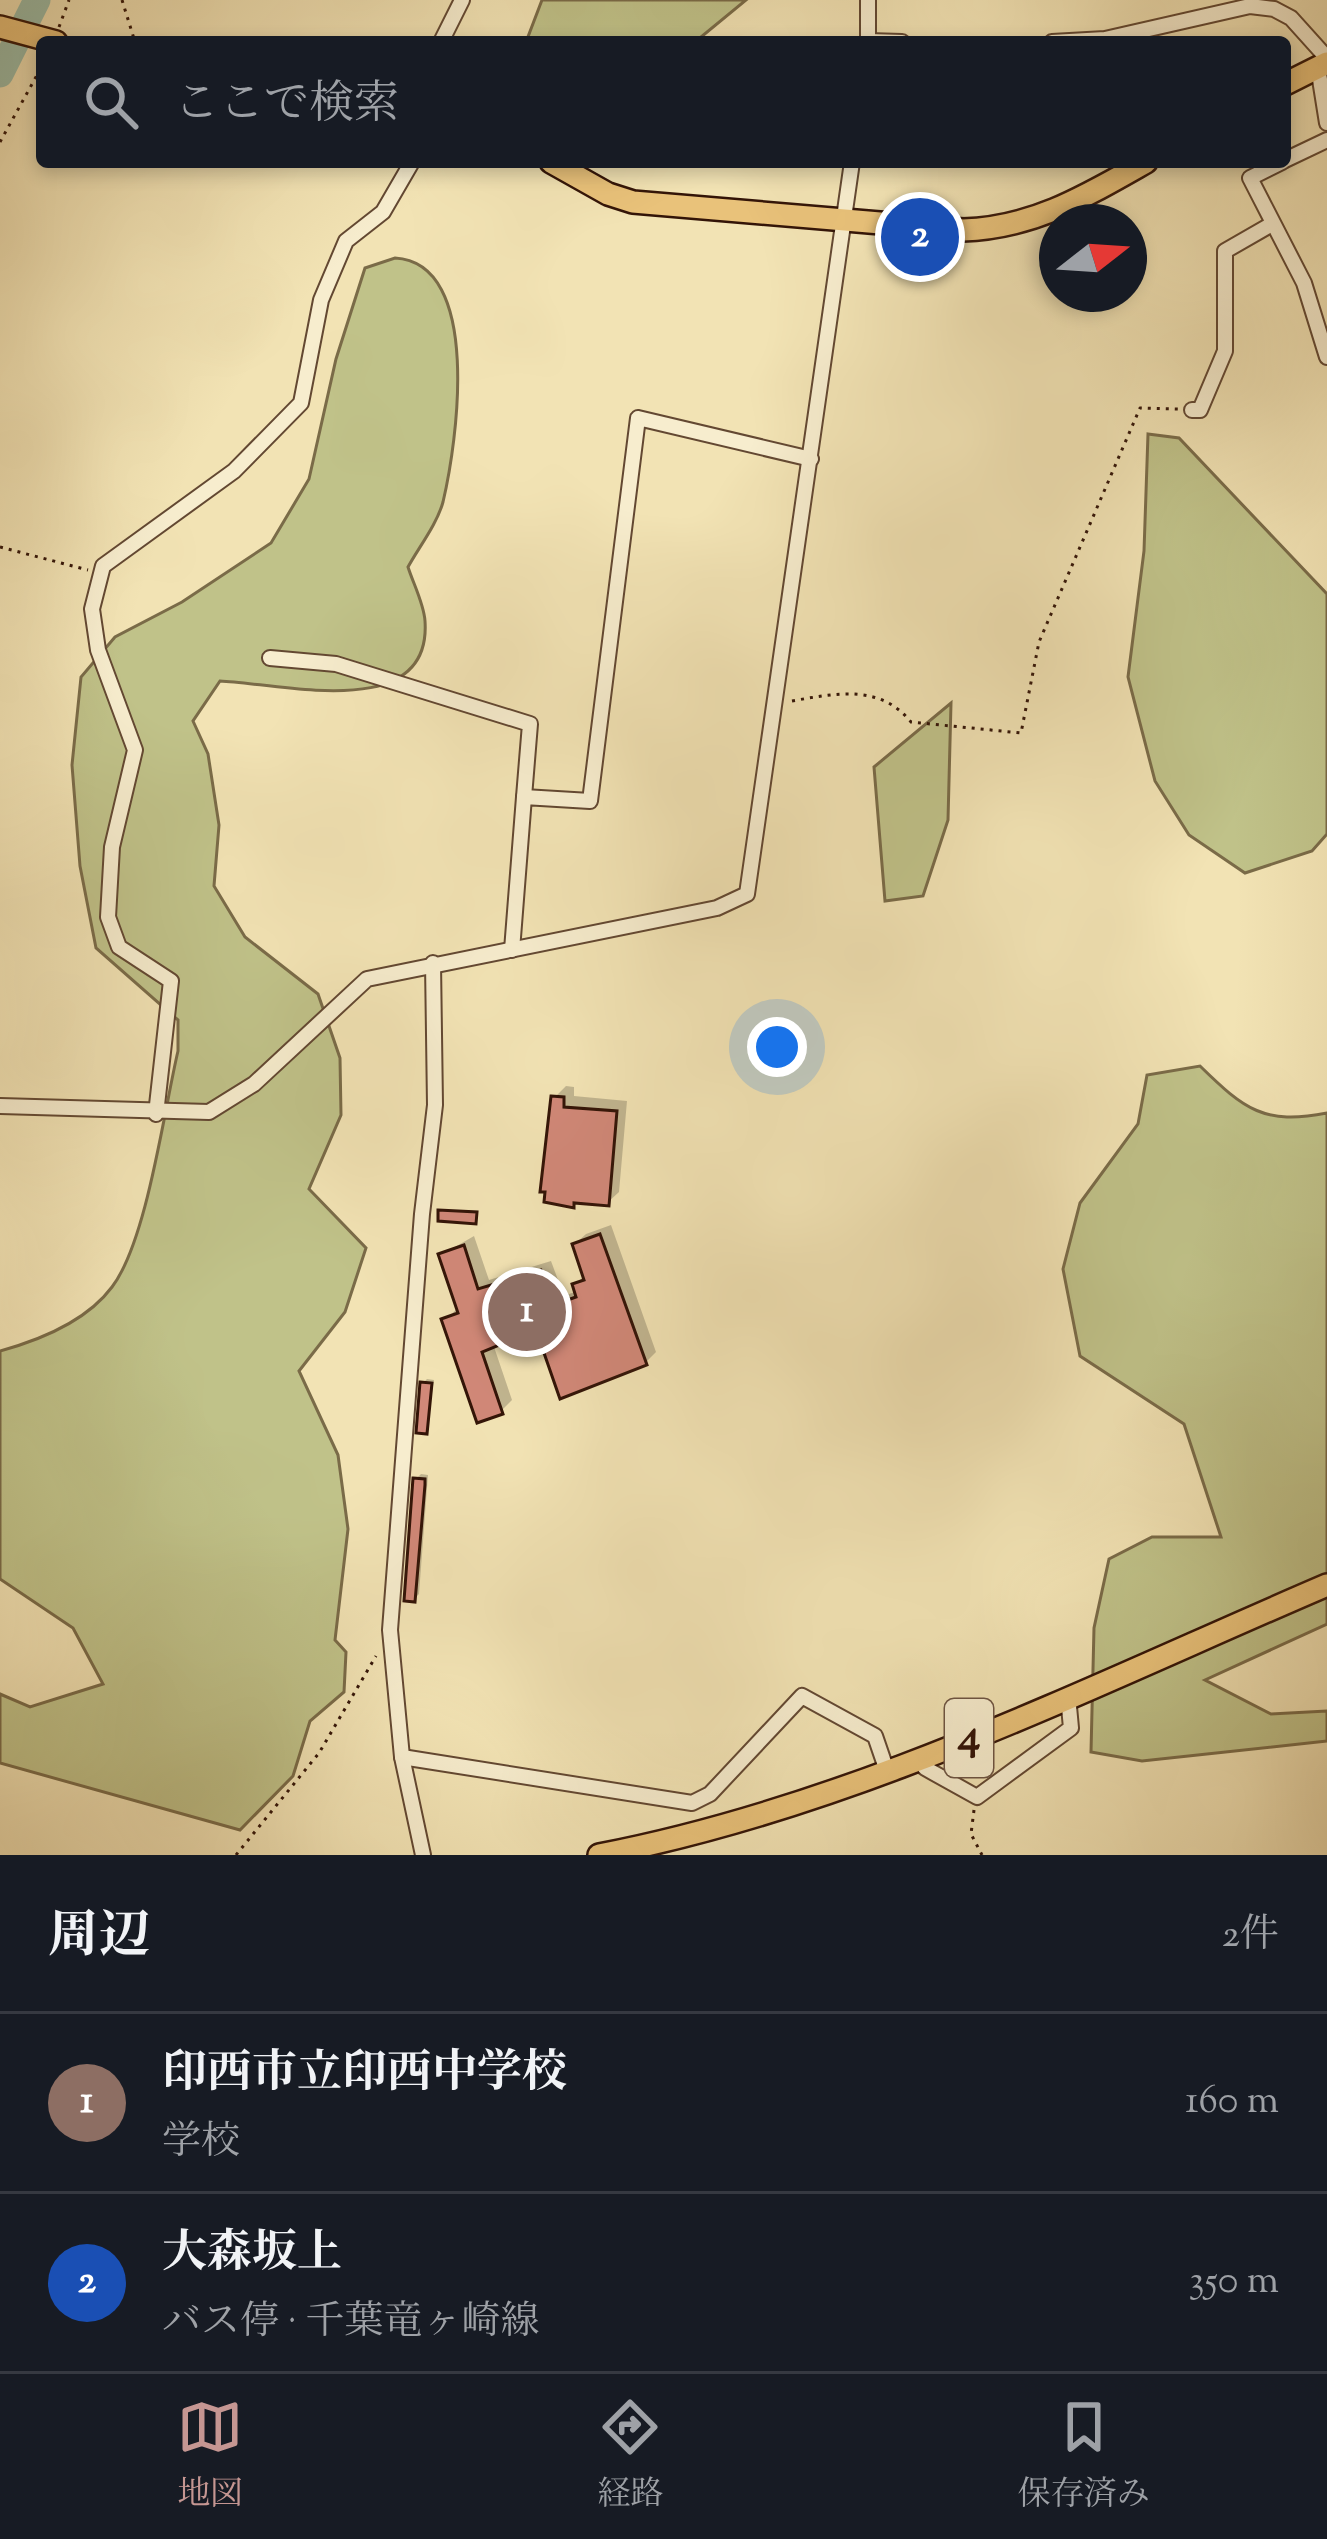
<!DOCTYPE html>
<html lang="ja">
<meta charset="utf-8">
<style>
:root{--surface:#171b24;--page:#242831;--text:#f1f3f6;--muted:#9ea1a6;--line:#363941;--accent:#c59692}
body{margin:0;font-family:"Sorts Mill Goudy","Noto Serif JP",serif;background:var(--page);color:var(--text)}
.compass{position:absolute;left:1039px;top:204px;width:108px;height:108px;border-radius:50%;background:var(--surface);box-shadow:0 6px 18px #0003;rotate:73deg}
.you{position:absolute;left:777px;top:1047px;width:42px;height:42px;margin:-30px;border:9px solid #fff;border-radius:50%;background:#1a73e8;box-shadow:0 0 0 18px #1a73e833}
.badge{display:grid;place-items:center;width:78px;height:78px;border-radius:50%;background:var(--accent);color:#fff;font-size:39px;font-weight:700}
.pin{position:absolute;translate:-50% -50%;border:6px solid #fff;box-shadow:0 3px 12px #0006}
.list{margin:0;padding:0;list-style:none}
h2{display:flex;justify-content:space-between;align-items:center;height:156px;margin:0;padding:0 48px;font-size:51px}
h2 small{font-size:39px;font-weight:400;color:var(--muted)}
.list li{display:grid;grid-template-columns:78px 1fr auto;gap:36px;align-items:center;box-sizing:border-box;height:180px;padding:0 48px;border-top:3px solid var(--line)}
.list b{display:block;font-size:45px;white-space:nowrap}
.list p{margin:0;font-size:39px;white-space:nowrap;color:var(--muted)}
.list em{font-size:39px;font-style:normal;color:var(--muted)}
.icon{flex:none;width:66px;height:66px;fill:none;stroke:currentColor;stroke-width:2;stroke-linecap:round;stroke-linejoin:round}
.map{position:relative;flex:none;width:1327px;height:1855px;overflow:hidden}
.search{position:absolute;background:var(--surface);box-shadow:0 6px 18px #0003;left:36px;right:36px;top:36px;height:132px;display:flex;align-items:center;gap:30px;box-sizing:border-box;padding:0 42px;border-radius:12px;color:var(--muted);font-size:45px}
.sheet{height:516px;background:var(--surface)}
nav{display:flex;justify-content:space-around;align-items:center;box-sizing:border-box;height:168px;border-top:3px solid var(--line);background:var(--surface);font-size:33px;color:var(--muted)}
nav a{display:grid;justify-items:center;gap:6px}
nav .on{color:var(--accent)}
.map>svg:first-child{display:block}
</style>
<div class="map">
<svg width="1327" height="1855" viewBox="0 0 1327 1855">
<rect width="100%" height="100%" fill="#f2e3b4"/>
<filter id="stains"><feTurbulence type="fractalNoise" baseFrequency=".00167" numOctaves="4"/><feColorMatrix values="0 0 0 0 .2 0 0 0 0 .09 0 0 0 0 .02 0 0 0 .5 -.17"/></filter>
<radialGradient id="worn" r=".72"><stop offset=".6" stop-color="#630" stop-opacity="0"/><stop offset="1" stop-color="#630" stop-opacity=".3"/></radialGradient>
<g fill="#c0c289" stroke="#7a6b48" stroke-width="3">
<polygon points="542,0 746,0 695,42 526,42"/>
<path d="M395,258c88,5 62,185 48,244 -6,22 -24,45 -35,65 5,16 16,37 17,54 7,103 -146,62 -205,60l-27,40 15,33 11,71 -5,61 31,51 73,57 22,64 1,57 -32,74 57,59 -21,64 -46,59 39,84 10,74 -13,111 11,12 -2,40 -34,29 -17,55 -53,54 -240,-67v-69l30,13 73,-23 -30,-56 -73,-49v-228c40,-11 86,-29 112,-64 35,-46 52,-177 66,-236v-31l-82,-72 -16,-82 -8,-101 9,-88 34,-40 67,-35 89,-59 38,-64 27,-120 29,-91z"/>
<polygon points="1148,434 1179,438 1327,594 1327,834 1312,851 1245,873 1189,835 1155,781 1128,677 1144,551"/>
<polygon points="951,703 948,820 923,896 885,901 874,767"/>
<path d="M1200,1066c45,44 64,59 127,47v511l-122,56 66,34 56,-3v30l-185,20 -51,-9 3,-124 15,-69 43,-22h69l-37,-113 -104,-68 -17,-87 17,-66 58,-79 9,-49z"/>
</g>
<g fill="#0003">
<polygon points="566,1086 574,1087 574,1096 627,1101 619,1192 607,1203 561,1204 554,1098"/>
<polygon points="611,1225 656,1352 645,1363 538,1326 493,1344 512,1400 501,1411 445,1320 459,1307 441,1255 474,1236 489,1280 551,1261 564,1296 577,1291 575,1285 586,1274 575,1244 586,1234"/>
<polygon points="427,1379 434,1380 426,1431 423,1383"/>
<polygon points="421,1474 428,1475 419,1594 414,1599 416,1479"/>
</g>
<g fill="none" stroke-linecap="round" stroke-linejoin="round">
<polyline stroke="#9cbea9" stroke-width="27" points="0,74 37,0"/>
</g>
<g fill="#d18878" stroke="#331407" stroke-width="3">
<polygon points="551,1096 564,1097 564,1107 617,1111 609,1206 574,1203 574,1208 544,1202 545,1192 540,1192"/>
<polygon points="438,1210 477,1212 476,1224 438,1221"/>
<polygon points="600,1234 647,1365 560,1399 536,1330 482,1352 503,1414 477,1423 441,1319 458,1313 438,1254 464,1245 478,1289 541,1270 553,1305 576,1297 572,1284 584,1280 572,1244"/>
<polygon points="420,1382 432,1383 427,1434 416,1433"/>
<polygon points="413,1478 425,1479 425,1485 415,1602 404,1601"/>
</g>
<g fill="none" stroke-linecap="round" stroke-linejoin="round">
<g stroke="#634832" stroke-width="18">
<g id="minor">
<polyline points="868,41 902,42"/>
<polyline points="441,42 462,0"/>
<polyline points="868,42 868,0"/>
<polyline points="1052,42 1105,39 1250,6 1274,9 1291,18 1327,58"/>
<polyline points="1318,67 1327,123"/>
<polyline points="1285,160 1327,140"/>
<polyline points="1282,162 1250,178 1304,283 1327,357"/>
<polyline points="1192,410 1200,410 1225,351 1225,251 1272,224"/>
<polyline points="270,658 336,664 530,724 524,797"/>
<polyline points="512,950 524,797 590,801 638,418 811,459"/>
<polyline points="0,1106 209,1112 254,1084 367,979 717,908 747,894 852,162"/>
<polyline points="156,1114 171,981 119,947 108,917 112,847 135,750 98,650 92,609 103,566 234,471 301,403 321,300 346,241 383,212 412,162"/>
<polyline points="402,1757 692,1803 710,1794 802,1696 875,1736 887,1771"/>
<polyline points="925,1768 977,1797 1071,1728 1068,1696"/>
<polyline points="423,1855 402,1757 390,1630 422,1214 435,1105 433,963"/>
</g>
</g>
<g stroke="#331407" stroke-width="26">
<g id="primary">
<polyline points="0,27 56,42"/>
<polyline points="1285,84 1327,63"/>
<path d="M551,162l57,32 25,8 330,28c70,-2 123,-34 183,-68"/>
<path d="M599,1855c255,-49 492,-169 728,-270"/>
</g>
</g>
<g stroke="#331407" stroke-width="3" stroke-dasharray="3 6" stroke-linecap="butt">
<polyline points="122,0 135,42"/>
<polyline points="59,27 69,0"/>
<polyline points="0,142 42,66"/>
<polyline points="0,547 88,570"/>
<path d="M792,701c45,-8 88,-17 119,21l110,11 18,-91 101,-234 38,1"/>
<polyline points="974,1810 971,1834 982,1855"/>
<polyline points="236,1855 319,1753 376,1656"/>
</g>
<use href="#minor" stroke="#f7edce" stroke-width="14"/>
<use href="#primary" stroke="#e9c27a" stroke-width="21"/>
</g>
<g text-anchor="middle" dominant-baseline="central" stroke-width="9" stroke-linejoin="round" paint-order="stroke">
<rect fill="#f7edce" stroke="#6e5543" stroke-width="3" x="945" y="1699" width="48" height="78" rx="9"/>
<g font-size="45" font-weight="bold" fill="#331407">
<text x="969" y="1738">4</text>
</g>
</g>
<rect width="100%" height="100%" filter="url(#stains)"/>
<rect width="100%" height="100%" fill="url(#worn)"/>
</svg>
<svg class="compass" viewBox="-18 -18 36 36"><path d="M0-13l5 13h-10z" fill="#e53935"/><path d="M0 13l5-13h-10z" fill="#9ea1a6"/></svg>
<div class="you"></div>
<div class="pin badge" style="left:527px;top:1312px;background:#8d6e63">1</div>
<div class="pin badge" style="left:920px;top:237px;background:#1a4fb4">2</div>
<div class="search"><svg class="icon" aria-label="search" viewBox="0 0 24 24"><circle cx="10" cy="10" r="6"/><path d="M15 15l6 6"/></svg>ここで検索</div>
</div>
<section class="sheet">
<h2>周辺<small>2件</small></h2>
<ul class="list">
<li><span class="badge" style="background:#8d6e63">1</span><div><b>印西市立印西中学校</b><p>学校</p></div><em>160 m</em></li>
<li><span class="badge" style="background:#1a4fb4">2</span><div><b>大森坂上</b><p>バス停 · 千葉竜ヶ崎線</p></div><em>350 m</em></li>
</ul>
</section>
<nav>
<a class="on"><svg class="icon" aria-label="map" viewBox="0 0 24 24"><path d="M3 6l6-2 6 2 6-2v14l-6 2-6-2-6 2zM9 4v14M15 6v14"/></svg>地図</a>
<a><svg class="icon" aria-label="directions" viewBox="0 0 24 24"><path d="M12 3l9 9-9 9-9-9zM9 14v-3h6M13 9l2 2-2 2"/></svg>経路</a>
<a><svg class="icon" aria-label="saved" viewBox="0 0 24 24"><path d="M7 4h10v16l-5-4-5 4z"/></svg>保存済み</a>
</nav>
